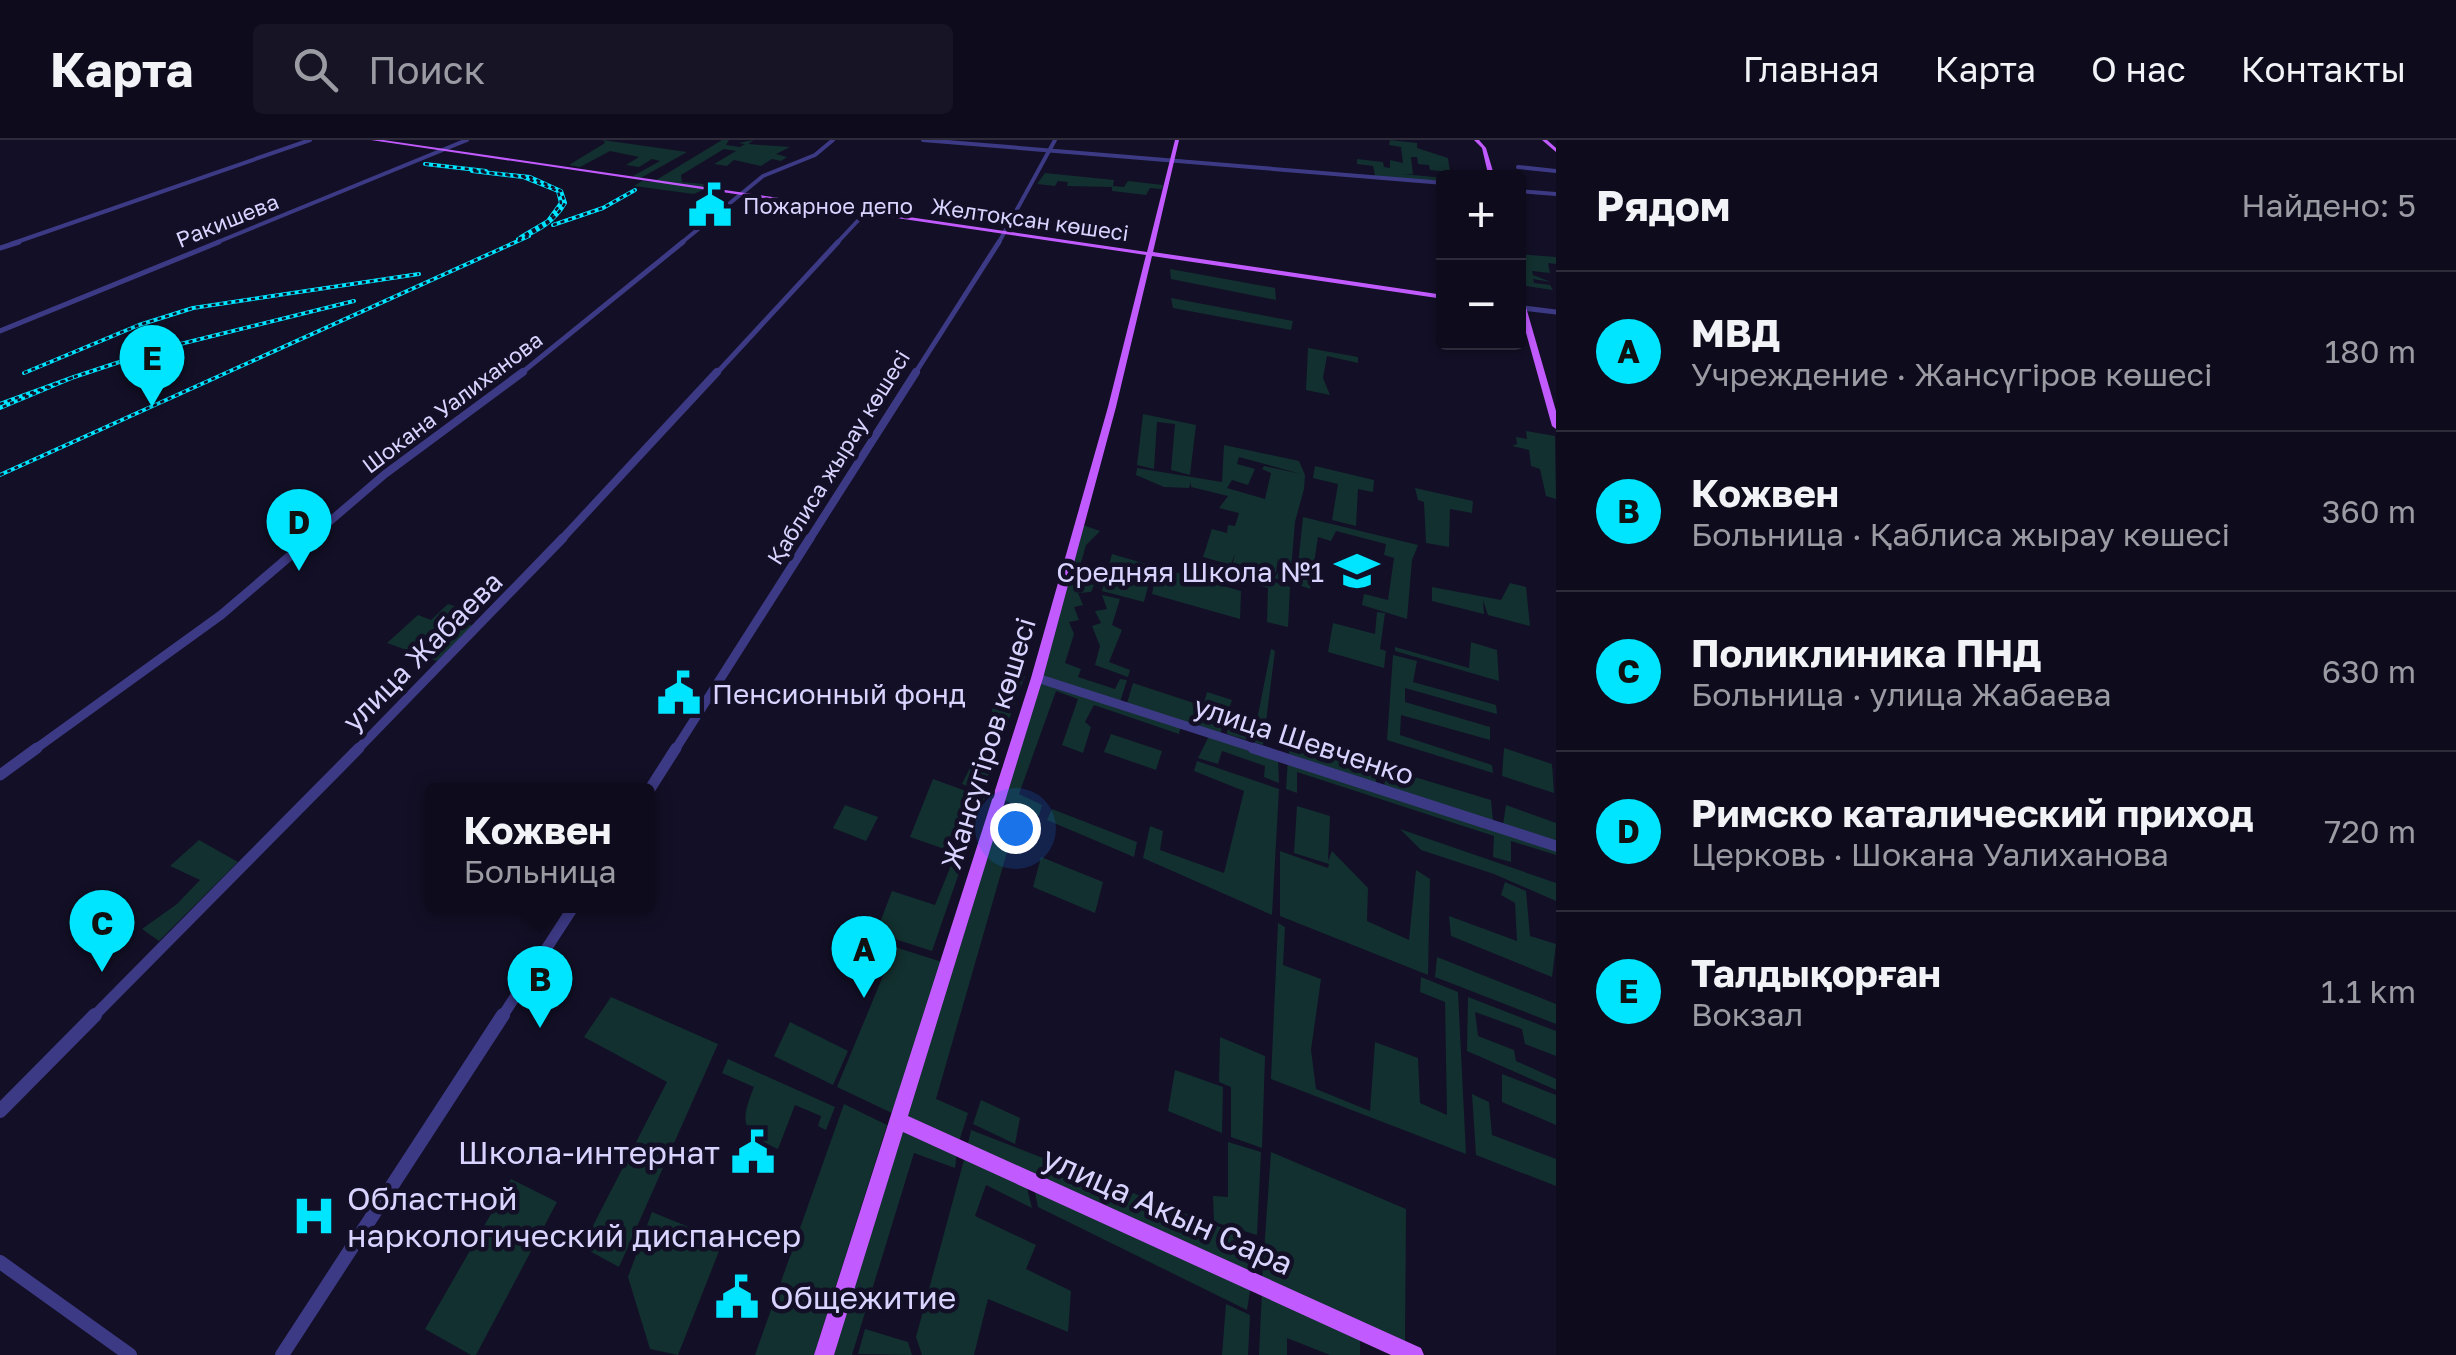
<!DOCTYPE html>
<html lang="ru">
<meta charset="utf-8">
<style>
:root{--surface:#0e0b1c;--page:#171425;--text:#f1f3f6;--muted:#9b9ba3;--line:#2e2b3b;--accent:#00e5ff}
body{margin:0;font-family:"Golos Text",sans-serif;background:var(--page);color:var(--text)}
.controls{position:absolute;right:30px;top:30px;display:grid;overflow:hidden;border-radius:10px;box-shadow:0 2px 8px #0004}
.controls button{width:90px;height:90px;display:grid;place-items:center;padding:0;border:0;border-bottom:2px solid var(--line);background:var(--surface);color:var(--text);font:50px sans-serif}
.you{position:absolute;left:1015px;top:688px;width:35px;height:35px;margin:-25px;border:8px solid #fff;border-radius:50%;background:#1a73e8;box-shadow:0 0 0 15px #1a73e833}
.badge{display:grid;place-items:center;width:65px;height:65px;border-radius:50%;background:var(--accent);color:#111;font-size:32px;font-weight:700}
.pin{position:absolute;translate:-50% -82px;filter:drop-shadow(0 2px 5px #0008)}
.pin::after{content:'';position:absolute;top:52px;width:35px;height:30px;background:inherit;clip-path:polygon(0 0,100% 0,50% 100%)}
.popup{position:absolute;left:425px;top:643px;width:230px;height:130px;box-sizing:border-box;display:grid;place-content:center;border-radius:10px;background:var(--surface);filter:drop-shadow(0 2px 8px #0005);font-size:32px;white-space:nowrap;color:var(--muted)}
.popup b{font-size:38px;color:var(--text)}
.popup::after{content:'';position:absolute;left:50%;top:100%;margin-left:-20px;border:20px solid transparent;border-top-color:var(--surface)}
.list{margin:0;padding:0;list-style:none}
h2{display:flex;justify-content:space-between;align-items:center;height:130px;margin:0;padding:0 40px;font-size:42px}
h2 small{font-size:32px;font-weight:400;color:var(--muted)}
.list li{display:grid;grid-template-columns:65px 1fr auto;gap:30px;align-items:center;box-sizing:border-box;height:160px;padding:0 40px;border-top:2px solid var(--line)}
.list b{display:block;font-size:38px;white-space:nowrap}
.list p{margin:0;font-size:32px;white-space:nowrap;color:var(--muted)}
.list em{font-size:32px;font-style:normal;color:var(--muted)}
.icon{flex:none;width:55px;height:55px;fill:none;stroke:currentColor;stroke-width:2;stroke-linecap:round;stroke-linejoin:round}
.map{position:relative;flex:none;width:1556px;height:1215px;overflow:hidden}
header{display:flex;align-items:center;gap:60px;box-sizing:border-box;height:140px;padding:0 50px;background:var(--surface);border-bottom:2px solid var(--line)}
header strong{font-size:48px}
nav{display:flex;gap:55px;margin-inline-start:auto;font-size:35px}
.search{width:700px;height:90px;background:var(--page);display:flex;align-items:center;gap:25px;box-sizing:border-box;padding:0 35px;border-radius:10px;color:var(--muted);font-size:38px}
main{display:flex}
aside{flex:1;background:var(--surface)}
.map>svg:first-child{display:block}
</style>
<header>
<strong>Карта</strong>
<div class="search"><svg class="icon" aria-label="search" viewBox="0 0 24 24"><circle cx="10" cy="10" r="6"/><path d="M15 15l6 6"/></svg>Поиск</div>
<nav><a>Главная</a><a>Карта</a><a>О нас</a><a>Контакты</a></nav>
</header>
<main>
<div class="map">
<svg width="1556" height="1215" viewBox="0 0 1556 1215">
<rect width="100%" height="100%" fill="#130f26"/>
<g fill="#12302f" fill-rule="evenodd">
<polygon points="603,0 687,12 639,39 633,36 660,21 652,19 639,27 626,25 639,17 610,11 580,27 569,25 605,3"/>
<polygon points="722,0 729,0 726,5 740,7 745,4 738,3 754,0 748,4 790,7 776,14 787,17 781,21 772,19 761,26 734,20 727,26 714,24 736,11 724,9 681,35 682,42 713,45 694,54 634,46 642,41 653,42"/>
<polygon points="1390,0 1417,3 1417,8 1448,18 1450,32 1430,30 1429,25 1418,24 1417,17 1411,17 1413,34 1404,34 1443,38 1443,43 1375,36 1373,26 1357,24 1357,19 1383,22 1384,27 1390,28 1390,20 1403,23 1401,7 1389,5"/>
<polygon points="1045,33 1114,40 1113,46 1124,47 1128,41 1163,45 1162,49 1150,48 1146,55 1112,51 1112,47 1067,46 1068,42 1058,41 1055,46 1037,44"/>
<polygon points="1518,114 1556,117 1556,124 1548,123 1550,133 1532,131 1533,135 1551,142 1533,139 1534,143 1550,145 1553,150 1519,145"/>
<polygon points="1170,129 1275,148 1276,160 1171,139"/>
<polygon points="1171,158 1293,181 1291,190 1173,168"/>
<polygon points="1308,208 1358,217 1358,223 1327,216 1323,238 1330,255 1306,250"/>
<polygon points="1143,274 1196,285 1190,335 1171,330 1175,284 1157,282 1154,329 1137,325"/>
<polygon points="1526,291 1555,296 1556,359 1546,356 1540,329 1531,326 1529,310 1512,306 1517,304 1516,297 1527,299"/>
<path d="M1224,305l75,16 6,14 -1,14 -9,33 -5,61 -16,-5 5,-7 -1,-13 -2,15 -43,-10 2,-10 -4,12 -28,-8 9,-28 15,4 1,-8 7,1 4,-13 -20,-5 9,-12 -37,-9v-5l-2,6 -25,-1 -28,-12 1,-7 85,14zM1239,317l62,17 -37,-8 -2,3 9,4 -6,26 -38,-11 5,-8 16,5 7,-16 -18,-5z"/>
<polygon points="1315,326 1374,340 1373,352 1358,349 1356,386 1332,380 1338,344 1313,338"/>
<polygon points="1415,348 1473,361 1472,373 1450,369 1449,407 1426,403 1424,362 1418,360"/>
<polygon points="1303,377 1418,405 1412,420 1407,479 1362,465 1364,454 1388,460 1394,418 1384,415 1386,404 1336,391 1331,401 1318,397 1310,449 1296,444"/>
<polygon points="1083,385 1100,391 1086,405 1076,440 1094,445 1091,452 1078,453 1083,465 1074,467 1079,480 1069,482 1074,494 1065,523 1081,529 1078,537 1115,549 1120,539 1127,540 1120,562 1041,536"/>
<polygon points="1112,414 1153,426 1144,462 1102,451"/>
<polygon points="1157,427 1241,451 1240,479 1152,454"/>
<polygon points="1252,435 1290,447 1288,487 1267,482 1268,448 1249,443"/>
<polygon points="1510,443 1526,447 1530,486 1488,475 1483,460 1484,474 1432,461 1432,447 1501,460"/>
<polygon points="1102,455 1120,459 1112,485 1122,490 1109,522 1130,530 1128,537 1095,525 1100,506 1092,486 1101,483 1095,471 1107,469"/>
<polygon points="448,464 469,471 459,481 473,486 437,521 387,503 418,475 431,480"/>
<polygon points="1377,472 1385,473 1380,509 1386,511 1384,528 1328,512 1333,483 1375,494"/>
<polygon points="1471,502 1497,510 1499,541 1395,511 1395,507 1469,528"/>
<polygon points="1271,509 1275,511 1263,605 1227,594 1230,573 1257,580"/>
<polygon points="1393,515 1417,521 1413,542 1496,565 1497,574 1405,548 1405,562 1490,587 1490,600 1401,575 1400,595 1492,625 1493,633 1387,600"/>
<polygon points="1005,530 1025,536 982,652 962,644 980,608"/>
<polygon points="1040,541 1181,586 1179,594 1094,565 1085,582 1091,587 1083,613 1062,605 1078,559 1056,551 1019,654 1042,665 1039,676 1002,659"/>
<polygon points="1133,543 1203,566 1207,552 1232,560 1220,594 1127,563"/>
<polygon points="1111,594 1162,611 1156,630 1104,612"/>
<polygon points="1209,596 1278,617 1279,643 1264,637 1265,626 1222,611 1218,624 1198,618"/>
<polygon points="1290,597 1376,622 1376,644 1289,614"/>
<polygon points="1504,608 1552,624 1554,653 1502,636"/>
<polygon points="1288,619 1556,708 1556,715 1511,701 1511,722 1493,717 1494,696 1297,632 1297,653 1286,649"/>
<polygon points="1197,621 1279,649 1272,775 1143,718 1150,686 1163,691 1160,710 1224,733 1244,651 1194,631"/>
<polygon points="1388,629 1491,660 1493,681 1384,646"/>
<polygon points="933,639 985,658 932,811 876,793 892,751 935,765 956,713 910,697"/>
<polygon points="845,665 878,677 866,701 833,688"/>
<polygon points="1506,665 1556,683 1556,702 1503,685"/>
<polygon points="999,666 1018,674 936,959 968,973 958,1005 902,979"/>
<polygon points="1297,666 1330,676 1328,721 1332,711 1368,748 1367,781 1409,800 1416,730 1430,739 1428,835 1280,776 1280,711 1328,728 1329,724 1294,713"/>
<polygon points="1052,669 1137,702 1134,717 1047,680"/>
<polygon points="1400,689 1556,743 1556,761 1494,734 1421,710"/>
<polygon points="199,700 238,722 159,801 142,789 177,764 200,740 170,726"/>
<polygon points="1041,717 1103,742 1095,773 1033,747"/>
<polygon points="1505,742 1526,751 1530,796 1556,804 1552,837 1451,796 1449,776 1517,801 1515,763 1501,755"/>
<polygon points="1278,783 1285,787 1283,825 1321,839 1311,910 1316,949 1370,971 1375,902 1418,918 1420,963 1447,975 1445,862 1420,852 1421,837 1458,852 1466,1014 1271,939"/>
<polygon points="895,807 942,822 894,974 837,947"/>
<polygon points="1437,817 1556,864 1556,884 1435,837"/>
<polygon points="611,857 718,904 619,1127 582,1107 667,942 584,897"/>
<polygon points="1468,857 1556,891 1556,916 1525,904 1522,889 1475,872 1478,896 1514,910 1516,921 1556,939 1556,950 1467,911"/>
<polygon points="790,882 848,911 833,945 774,916"/>
<polygon points="1220,897 1265,916 1262,1008 1231,997 1231,947 1219,942"/>
<path d="M728,919l107,48 -9,23 -8,-4 3,-10 -26,-11 -17,44c-36,-16 -39,-25 -24,-62l-32,-14z"/>
<polygon points="1175,930 1223,947 1222,993 1168,971"/>
<polygon points="1502,934 1556,955 1556,985 1502,962"/>
<polygon points="1472,954 1489,962 1492,995 1556,1019 1556,1046 1476,1015"/>
<polygon points="981,960 1020,978 1015,1004 973,984"/>
<polygon points="844,964 887,985 814,1215 755,1215"/>
<polygon points="901,987 957,1012 955,1028 914,1013 852,1215 830,1215"/>
<polygon points="971,990 1256,1101 1255,1136 967,1008"/>
<polygon points="1228,1002 1261,1012 1257,1095 1214,1082 1213,1056 1228,1057"/>
<polygon points="1271,1012 1406,1069 1405,1201 1262,1140"/>
<polygon points="965,1016 1026,1044 1032,1068 986,1045 975,1076 1036,1105 1026,1129 1071,1151 1068,1192 988,1159 974,1215 922,1215 916,1197"/>
<polygon points="511,1039 557,1062 476,1215 471,1215 425,1189"/>
<polygon points="1034,1048 1251,1145 1247,1170 1038,1067"/>
<polygon points="652,1072 723,1101 678,1215 650,1209 628,1137"/>
<polygon points="1262,1150 1360,1193 1360,1215 1330,1215 1287,1198 1287,1215 1259,1215"/>
<polygon points="1226,1164 1250,1175 1248,1215 1222,1215"/>
<polygon points="865,1189 908,1202 912,1215 858,1214"/>
</g>
<g fill="none" stroke-linecap="round" stroke-linejoin="round">
<g stroke="#3d3a85" stroke-width="4">
<polyline points="923,0 1444,43"/>
<polyline points="1518,27 1556,31"/>
<polyline points="1518,51 1556,54"/>
<polyline points="11,104 310,0"/>
<polyline points="213,104 467,0"/>
<polyline points="680,104 763,36 815,15 833,0"/>
<polyline points="836,104 865,73"/>
<polyline points="998,104 1055,0"/>
</g>
<g stroke="#3d3a85" stroke-width="5">
<polyline points="0,108 19,102"/>
<polyline points="1523,168 1556,172"/>
<polyline points="0,191 219,102"/>
<polyline points="519,235 683,102"/>
<polyline points="715,235 838,102"/>
<polyline points="914,235 999,102"/>
</g>
<g stroke="#3d3a85" stroke-width="8">
<polyline points="308,400 385,334 523,232"/>
<polyline points="561,400 717,232"/>
<polyline points="809,400 916,232"/>
</g>
<g stroke="#3d3a85" stroke-width="9">
<polyline points="1037,538 1261,610"/>
<polyline points="34,610 221,475 311,398"/>
<polyline points="357,610 563,398"/>
<polyline points="675,610 810,398"/>
</g>
<g stroke="#3d3a85" stroke-width="11">
<polyline points="1253,608 1556,706"/>
<polyline points="0,635 37,608"/>
<polyline points="648,652 676,608"/>
<polyline points="93,877 359,608"/>
<polyline points="502,877 574,766"/>
</g>
<g stroke="#3d3a85" stroke-width="14">
<polyline points="0,971 95,875"/>
<polyline points="0,1122 130,1215"/>
<polyline points="282,1215 503,875"/>
</g>
<g fill="#c25bff" fill-rule="evenodd">
<polygon points="371,0 383,0 1147,112 1175,0 1179,0 1153,112 1444,155 1444,159 1152,116 1116,267 1043,538 908,976 1421,1208 1424,1215 1391,1215 903,992 834,1215 814,1215 1031,538 1108,267 1146,115"/>
<polygon points="1474,0 1479,0 1486,8 1495,38 1489,38 1482,8"/>
<polygon points="1542,0 1547,0 1556,8 1556,12"/>
<polygon points="1518,148 1521,150 1556,271 1556,289 1552,286 1518,164"/>
</g>
<g stroke="#00e5ff" stroke-width="4">
<g id="rail">
<polyline points="425,24 486,31"/>
<polyline points="553,85 603,68 635,50"/>
<path d="M518,99c20,-8 36,-17 47,-36l-4,-12 -31,-14 -58,-6 51,6 35,14 3,12 -13,18 -27,16"/>
<polyline points="24,233 139,185 193,168 419,134"/>
<polyline points="74,237 156,210 354,161"/>
<polyline points="0,264 74,237 0,268"/>
<polyline points="0,335 529,96"/>
</g>
</g>
<use href="#rail" stroke="#130f26" stroke-width="2.5" stroke-dasharray="4" stroke-linecap="butt"/>
</g>
<defs>
<g id="civic-bare" transform="scale(3.45)"><path d="M-.6-6.5H3V-4.5H.6V-3L4-1V1h2V6H-6V1h2V-1L-.6-3ZM-1.2 2.5V6h2.4V2.5Z" fill="#00e5ff" stroke="#130f26" stroke-width="2.5" paint-order="stroke"/></g>
<g id="school-bare" transform="scale(3.45)"><path d="M0-5L7-2L0 1L-7-2ZM-4 1L0 2.5L4 1V4Q0 6-4 4Z" fill="#00e5ff" stroke="#130f26" stroke-width="2.5" paint-order="stroke"/></g>
<g id="hospital-bare" transform="scale(3.45)"><path d="M-5-5h3v3.5h4V-5h3V5h-3V1.5h-4V5h-3Z" fill="#00e5ff" stroke="#130f26" stroke-width="2.5" paint-order="stroke"/></g>
</defs>
<g fill-rule="evenodd">
<use href="#civic-bare" x="710" y="65"/>
<use href="#school-bare" x="1357" y="431"/>
<use href="#civic-bare" x="679" y="553"/>
<use href="#civic-bare" x="753" y="1012"/>
<use href="#hospital-bare" x="314" y="1076"/>
<use href="#civic-bare" x="737" y="1157"/>
</g>
<g text-anchor="middle" dominant-baseline="central" stroke-width="9" stroke-linejoin="round" paint-order="stroke">
<g font-size="22" fill="#d9d4ff" stroke="#130f26" text-anchor="start">
<text x="743" y="65">Пожарное депо</text>
</g>
<g font-size="22" fill="#d9d4ff" stroke="#130f26">
<text transform="translate(1030 79) rotate(8)">Желтоқсан көшесі</text>
<text transform="translate(227 80) rotate(-22)">Ракишева</text>
<text transform="translate(452 262) rotate(-37)">Шокана Уалиханова</text>
<text transform="translate(838 317) rotate(-58)">Қаблиса жырау көшесі</text>
</g>
<g font-size="28" fill="#d9d4ff" stroke="#130f26" text-anchor="end">
<text x="1324" y="431">Средняя Школа №1</text>
<text x="712" y="553" text-anchor="start">Пенсионный фонд</text>
</g>
<g font-size="28" fill="#d9d4ff" stroke="#130f26">
<text transform="translate(422 511) rotate(-45)">улица Жабаева</text>
<text transform="translate(1304 600) rotate(18)">улица Шевченко</text>
<text transform="translate(988 603) rotate(-73)">Жансүгіров көшесі</text>
</g>
<g font-size="32" fill="#d9d4ff" stroke="#130f26" text-anchor="start">
<text x="720" y="1012" text-anchor="end">Школа-интернат</text>
<text x="347" y="1058">Областной<tspan x="347" dy="37">наркологический диспансер</tspan></text>
<text x="770" y="1157">Общежитие</text>
</g>
<g font-size="32" fill="#d9d4ff" stroke="#130f26">
<text transform="translate(1168 1070) rotate(24)">улица Акын Сара</text>
</g>
</g>
</svg>
<div class="controls">
<button>+</button>
<button>−</button>
</div>
<div class="you"></div>
<div class="pin badge" style="left:864px;top:858px">A</div>
<div class="pin badge" style="left:540px;top:888px">B</div>
<div class="popup"><b>Кожвен</b>Больница</div>
<div class="pin badge" style="left:102px;top:832px">C</div>
<div class="pin badge" style="left:299px;top:431px">D</div>
<div class="pin badge" style="left:152px;top:267px">E</div>
</div>
<aside>
<h2>Рядом<small>Найдено: 5</small></h2>
<ul class="list">
<li><span class="badge">A</span><div><b>МВД</b><p>Учреждение · Жансүгіров көшесі</p></div><em>180 m</em></li>
<li><span class="badge">B</span><div><b>Кожвен</b><p>Больница · Қаблиса жырау көшесі</p></div><em>360 m</em></li>
<li><span class="badge">C</span><div><b>Поликлиника ПНД</b><p>Больница · улица Жабаева</p></div><em>630 m</em></li>
<li><span class="badge">D</span><div><b>Римско каталический приход</b><p>Церковь · Шокана Уалиханова</p></div><em>720 m</em></li>
<li><span class="badge">E</span><div><b>Талдықорған</b><p>Вокзал</p></div><em>1.1 km</em></li>
</ul>
</aside>
</main>
